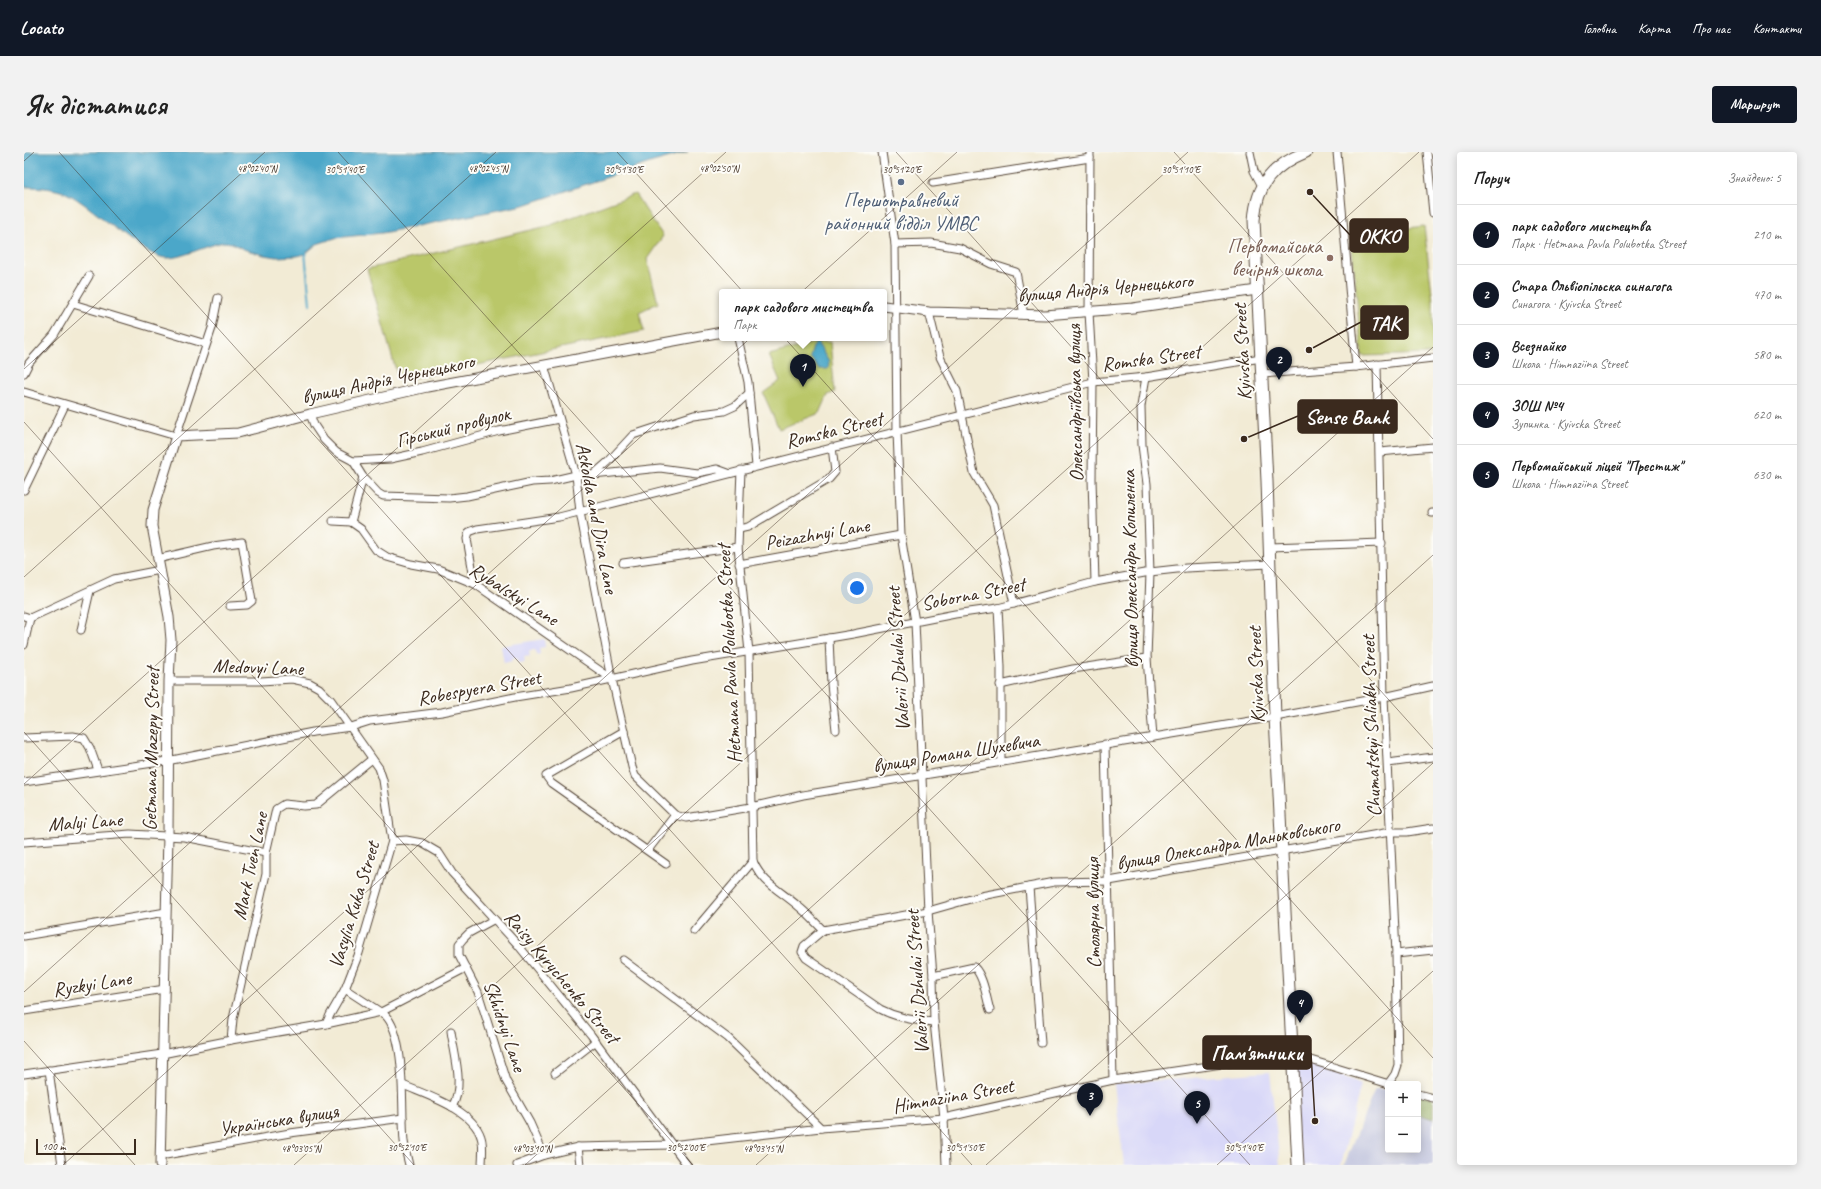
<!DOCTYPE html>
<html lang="uk">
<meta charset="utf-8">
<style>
:root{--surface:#fff;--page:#f2f2f2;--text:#222;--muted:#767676;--line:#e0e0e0;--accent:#111827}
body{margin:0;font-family:Caveat,sans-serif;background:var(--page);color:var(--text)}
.controls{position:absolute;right:12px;bottom:12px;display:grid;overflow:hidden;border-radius:4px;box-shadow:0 2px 10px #0003}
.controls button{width:36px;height:36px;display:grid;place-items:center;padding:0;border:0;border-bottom:1px solid var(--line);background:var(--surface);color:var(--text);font:20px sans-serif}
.scale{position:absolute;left:12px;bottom:10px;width:100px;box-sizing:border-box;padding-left:4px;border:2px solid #3b2a1e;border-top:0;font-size:11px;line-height:14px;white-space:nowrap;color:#3b2a1e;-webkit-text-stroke:3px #fdfcf7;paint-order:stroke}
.you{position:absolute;left:833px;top:436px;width:14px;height:14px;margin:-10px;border:3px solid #fff;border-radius:50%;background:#1a73e8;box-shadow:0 0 0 6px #1a73e833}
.badge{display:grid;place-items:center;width:26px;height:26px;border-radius:50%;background:var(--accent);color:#fff;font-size:13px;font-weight:700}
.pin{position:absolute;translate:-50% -33px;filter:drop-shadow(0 1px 2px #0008)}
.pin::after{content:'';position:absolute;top:21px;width:14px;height:12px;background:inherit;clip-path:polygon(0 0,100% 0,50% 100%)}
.popup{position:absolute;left:695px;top:137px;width:168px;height:52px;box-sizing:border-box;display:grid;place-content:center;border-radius:4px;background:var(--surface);filter:drop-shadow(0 1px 3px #0005);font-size:13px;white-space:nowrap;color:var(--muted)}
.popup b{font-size:15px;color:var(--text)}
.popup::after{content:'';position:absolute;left:50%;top:100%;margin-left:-8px;border:8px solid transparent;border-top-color:var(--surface)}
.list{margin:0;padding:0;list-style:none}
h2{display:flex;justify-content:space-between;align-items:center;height:52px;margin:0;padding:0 16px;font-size:17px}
h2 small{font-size:13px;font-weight:400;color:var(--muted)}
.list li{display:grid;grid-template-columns:26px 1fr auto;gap:12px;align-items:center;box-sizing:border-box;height:60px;padding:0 16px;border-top:1px solid var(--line)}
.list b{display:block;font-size:15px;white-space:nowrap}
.list p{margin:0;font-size:13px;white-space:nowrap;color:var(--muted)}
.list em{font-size:13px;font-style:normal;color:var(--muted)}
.map{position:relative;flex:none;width:1409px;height:1013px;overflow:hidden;border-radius:4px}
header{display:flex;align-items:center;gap:24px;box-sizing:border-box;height:56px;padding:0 20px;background:var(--accent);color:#fff}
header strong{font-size:19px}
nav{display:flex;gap:22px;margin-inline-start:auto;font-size:14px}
.intro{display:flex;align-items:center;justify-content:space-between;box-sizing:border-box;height:96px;padding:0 24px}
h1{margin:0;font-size:28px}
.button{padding:10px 18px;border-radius:4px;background:var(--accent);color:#fff;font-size:14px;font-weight:700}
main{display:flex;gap:24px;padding:0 24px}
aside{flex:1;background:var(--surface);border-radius:4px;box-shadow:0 2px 10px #0003}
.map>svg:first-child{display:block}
</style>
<header>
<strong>Locato</strong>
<nav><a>Головна</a><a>Карта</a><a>Про нас</a><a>Контакти</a></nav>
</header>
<div class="intro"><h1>Як дістатися</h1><a class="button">Маршрут</a></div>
<main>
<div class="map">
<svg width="1409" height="1013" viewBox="0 0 1409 1013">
<rect width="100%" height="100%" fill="#fdfcf7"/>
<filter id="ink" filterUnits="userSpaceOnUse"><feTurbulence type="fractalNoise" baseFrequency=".025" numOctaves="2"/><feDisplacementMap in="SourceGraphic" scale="8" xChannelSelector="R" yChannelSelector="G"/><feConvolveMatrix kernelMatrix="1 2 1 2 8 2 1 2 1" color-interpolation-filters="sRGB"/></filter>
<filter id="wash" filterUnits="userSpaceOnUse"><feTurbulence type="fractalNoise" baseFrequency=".012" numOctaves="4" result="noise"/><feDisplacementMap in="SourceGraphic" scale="16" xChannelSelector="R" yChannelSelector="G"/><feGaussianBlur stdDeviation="0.9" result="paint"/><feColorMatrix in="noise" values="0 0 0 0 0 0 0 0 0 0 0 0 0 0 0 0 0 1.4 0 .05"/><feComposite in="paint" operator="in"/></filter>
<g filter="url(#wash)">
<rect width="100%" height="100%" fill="#f2ebd5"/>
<g fill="#d8d7f8">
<polygon points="520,487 521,495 515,496 516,502 512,503 511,498 509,498 505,500 506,504 500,505 501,510 494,511 493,506 487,507 488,509 480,511 477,494"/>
<polygon points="1267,902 1337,932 1317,1013 1274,1013"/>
<polygon points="1246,920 1256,1013 1100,1013 1090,932"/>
</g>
<polygon fill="#bfc2dd" points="1351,937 1364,937 1364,998 1394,998 1394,942 1409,946 1409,1013 1320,1013"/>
<g fill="#bac769" stroke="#7a7844">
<polygon points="611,42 639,84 623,107 634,151 615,160 620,179 375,229 343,117 524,74"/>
<polygon points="1400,74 1409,150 1409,202 1338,204 1327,84"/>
<polygon points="793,190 806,190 811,240 804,243 796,261 755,277 739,241 756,229 745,203"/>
</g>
<polygon fill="#93ac5d" stroke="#676b3e" points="1394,942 1409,946 1409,967 1394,962"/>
<g fill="#4ba7c9" stroke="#436874">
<path d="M0,0h664l-35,10 -129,43 -142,28 -47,5 -18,6 -12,10 -8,2 -20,1 -13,-2 -21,-6 -11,-6 -8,-1c-17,3 -42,16 -56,16 -24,1 -77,-54 -102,-65 -13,-5 -28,-6 -42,-6z"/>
<polygon points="793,190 805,210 804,217 795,217 786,205 789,195"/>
</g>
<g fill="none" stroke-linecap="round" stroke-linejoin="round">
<polyline stroke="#4ba7c9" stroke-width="2" points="281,100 286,152"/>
</g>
</g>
<g filter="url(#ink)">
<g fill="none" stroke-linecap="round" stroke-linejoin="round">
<g stroke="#564739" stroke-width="9">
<g id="minor">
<polyline points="858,0 871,92 873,279 877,383 891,470 904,759 909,824 910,870 920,966 922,1013"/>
<polyline points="1066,0 1065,160 1069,230 1068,327 1071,430"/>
<polyline points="1226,0 1230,19 1238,34"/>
<polyline points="1313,0 1332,215"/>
<polyline points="1403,0 1409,61"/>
<polyline points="909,31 1066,6"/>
<polyline points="871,92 907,91 936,96 967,112 992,120 1000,163"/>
<polyline points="49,152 182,192"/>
<polyline points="905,160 916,205 933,239 950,321 969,353 990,452"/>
<polyline points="714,186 724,230 732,314"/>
<polyline points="1353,212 1360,545 1372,802 1374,913 1371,922 1364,932"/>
<polyline points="520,213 552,323 556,360 588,527 608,615 611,624 651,663 662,666 727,655 779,643 1251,565 1360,545 1409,534"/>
<polyline points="0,221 5,211 30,183 65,124"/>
<polyline points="1238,222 1332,215 1409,206"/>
<polyline points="1122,225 1117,254 1118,293 1123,332 1126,420 1123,506 1129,585"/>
<polyline points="0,240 152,284 188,176 194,146"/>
<polyline points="286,262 290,273 300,288 312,300 329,309 339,325 327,370"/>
<polyline points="1356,300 1409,295"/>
<polyline points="329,309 366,307 398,300 475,279 535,267"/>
<path d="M717,318l-3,77 11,105 4,209c9,22 28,30 45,45 9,7 17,16 25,24"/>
<polyline points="569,323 636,316 673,321 693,317 704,321"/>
<polyline points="339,325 354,341 359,344 425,346 443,344 508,330 526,329 552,323 569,323 584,310 609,283 670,263 700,259 711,254 725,241"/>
<polyline points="0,338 41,253"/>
<polyline points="1408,361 1409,361"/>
<polyline points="309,369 327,370 337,377 352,398 363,405 387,412 414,417 451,432 588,527"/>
<polyline points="715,377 724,375 805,327 811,320 808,295"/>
<polyline points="1246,395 1358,391"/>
<polyline points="133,407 189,394 218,390 228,449 223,453 206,454"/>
<polyline points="599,411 714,395"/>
<polyline points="715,412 877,383"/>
<polyline points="451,432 443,387 445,380 453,377 535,365 1069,230 1122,225 1237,206"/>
<polyline points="974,456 977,515 977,610"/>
<polyline points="0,464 6,466 90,427 136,418"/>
<polyline points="57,478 66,439"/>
<polyline points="805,486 807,532 812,578"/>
<polyline points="0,493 6,466"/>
<polyline points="145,529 237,529 268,527 286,531 295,536 307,548 355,616 359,628 368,689 335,801 321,837 306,863 302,872"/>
<polyline points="976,533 1049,517 1123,506"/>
<polyline points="600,579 522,624 527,631 642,712"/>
<polyline points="0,586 49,584 60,586 66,596 74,618"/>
<polyline points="1081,592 1089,928"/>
<polyline points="1364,611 1409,605"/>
<polyline points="0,630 143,609 289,580 327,575 346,569 418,560 491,545 547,536 668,509 829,482 931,462 974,456 1071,430 1126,420 1162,416 1246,412"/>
<polyline points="368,689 382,688 398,691 415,701 428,721 494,793 567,883 663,1013"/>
<polyline points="0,690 106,682 160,685 242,701"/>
<polyline points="624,698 651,663"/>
<polyline points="1005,735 1017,891"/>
<polyline points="469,768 445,781 439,787 435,792 435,803 454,840 482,929 506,971 520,1003"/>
<polyline points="799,778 904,759 957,744 1030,730 1085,729 1366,680 1383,680 1409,676"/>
<path d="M799,778l-19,16 -2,6 4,6 74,51c17,9 34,12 54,13"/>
<polyline points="670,779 729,709"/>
<polyline points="0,784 142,760"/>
<polyline points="1372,802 1409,798"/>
<polyline points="599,808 704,886 797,976"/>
<path d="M909,824l41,-9c10,10 12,30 16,43"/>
<path d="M321,837l40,26c22,21 16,97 19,126 1,8 3,16 5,24"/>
<polyline points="0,859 141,837"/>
<path d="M427,879c3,23 14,55 1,76"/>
<polyline points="207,888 209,867 242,722 242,701 252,657 260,652 280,654 292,653 348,607"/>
<polyline points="25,918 38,1013"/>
<polyline points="531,921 572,889"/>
<polyline points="0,922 138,902 207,888 302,872 357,860 442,816"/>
<path d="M379,933c25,11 69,24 78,52 3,8 1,20 1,28"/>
<polyline points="1394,942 1409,946"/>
<polyline points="554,995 556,1013"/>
<polyline points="136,1004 266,981 379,966"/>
<polyline points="493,1013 520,1003 554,995 647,993 797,976 920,966 1089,928 1267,902 1365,932"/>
</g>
</g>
<g stroke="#564739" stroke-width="11">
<g id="tertiary">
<polyline points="860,154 905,160 1021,163 1109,156 1233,138"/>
<polyline points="136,1013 144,684 145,529 147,488 145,465 128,374 129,358 152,284 214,281 286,262 403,235 698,180"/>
</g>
</g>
<g stroke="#564739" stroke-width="13">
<path id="primary" d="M1274,1013l-23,-448 -8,-236 -13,-261c3,-36 18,-54 52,-68"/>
</g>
<use href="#minor" stroke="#fff" stroke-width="7"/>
<use href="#tertiary" stroke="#fff" stroke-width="9"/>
<use href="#primary" stroke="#fff" stroke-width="11"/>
</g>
</g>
<path fill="none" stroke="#3b2a1e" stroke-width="1" stroke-opacity="0.45" d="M35,0l913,1013M314,0l912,1013M593,0l816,906M872,0l537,597M1150,0l259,287M0,9l10,-9M0,217l241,-217M0,270l669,743M0,425l472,-425M0,580l390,433M0,632l702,-632M0,840l933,-840M0,889l111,124M39,1013l1125,-1013M270,1013l1125,-1013M501,1013l908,-818M732,1013l677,-610M962,1013l447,-402M1193,1013l216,-194"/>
<circle fill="#5c6f8a" stroke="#fdfcf7" stroke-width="1.5" cx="877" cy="30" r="4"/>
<circle fill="#8d6e63" stroke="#fdfcf7" stroke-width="1.5" cx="1306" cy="106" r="4"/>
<g text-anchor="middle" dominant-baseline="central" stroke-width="4" stroke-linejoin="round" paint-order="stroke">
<g font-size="20" fill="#4e5e75" stroke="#fdfcf7">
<text x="877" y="48">Першотравневий<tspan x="877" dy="23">районний відділ УМВС</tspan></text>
</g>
<g font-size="20" fill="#785e54" stroke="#fdfcf7" text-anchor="end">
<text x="1298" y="94">Первомайська<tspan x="1298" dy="23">вечірня школа</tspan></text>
</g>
<g font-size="20" fill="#3b2a1e" stroke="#fdfcf7">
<text transform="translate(1081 136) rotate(-5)">вулиця Андрія Чернецького</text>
<text transform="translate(1218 200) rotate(-93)">Kyivska Street</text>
<text transform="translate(1127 206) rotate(-8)">Romska Street</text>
<text transform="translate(364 227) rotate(-12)">вулиця Андрія Чернецького</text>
<text transform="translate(1051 251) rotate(-91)">Олександріївська вулиця</text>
<text transform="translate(429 275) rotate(-14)">Гірський провулок</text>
<text transform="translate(810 278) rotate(-14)">Romska Street</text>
<text transform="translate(573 366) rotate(79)">Askolda and Dira Lane</text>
<text transform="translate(793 382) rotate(-10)">Peizazhnyi Lane</text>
<text transform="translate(1106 417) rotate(-91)">вулиця Олександра Копиленка</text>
<text transform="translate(490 442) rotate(32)">Rybalskyi Lane</text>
<text transform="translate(949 442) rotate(-11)">Soborna Street</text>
<text transform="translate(705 502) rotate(-93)">Hetmana Pavla Polubotka Street</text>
<text transform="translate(874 507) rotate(-94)">Valerii Dzhulai Street</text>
<text transform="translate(234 515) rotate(2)">Medovyi Lane</text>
<text transform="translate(1232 523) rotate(-92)">Kyivska Street</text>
<text transform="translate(455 536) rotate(-10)">Robespyera Street</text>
<text transform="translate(1347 574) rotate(-92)">Chumatskyi Shliakh Street</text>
<text transform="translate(127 597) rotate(-89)">Getmana Mazepy Street</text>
<text transform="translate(932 601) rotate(-9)">вулиця Романа Шухевича</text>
<text transform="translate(61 670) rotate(-4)">Malyi Lane</text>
<text transform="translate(1204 692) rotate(-10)">вулиця Олександра Маньковського</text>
<text transform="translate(226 714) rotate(-78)">Mark Tven Lane</text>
<text transform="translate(330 753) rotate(-73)">Vasylia Kuka Street</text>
<text transform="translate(1069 761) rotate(-91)">Столярна вулиця</text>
<text transform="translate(538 825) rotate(50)">Raisy Kyrychenko Street</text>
<text transform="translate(893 830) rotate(-94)">Valerii Dzhulai Street</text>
<text transform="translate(68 832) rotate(-9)">Ryzkyi Lane</text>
<text transform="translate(481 874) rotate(71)">Skhidnyi Lane</text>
<text transform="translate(929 944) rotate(-10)">Himnaziina Street</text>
<text transform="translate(255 968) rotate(-9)">Українська вулиця</text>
</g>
</g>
<g font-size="10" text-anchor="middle" fill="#3b2a1e" stroke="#fdfcf7" stroke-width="4" stroke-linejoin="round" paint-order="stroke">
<text x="233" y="20">48°02'40"N</text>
<text x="464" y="20">48°02'45"N</text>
<text x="695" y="20">48°02'50"N</text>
<text x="321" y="21">30°51'40"E</text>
<text x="600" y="21">30°51'30"E</text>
<text x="878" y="21">30°51'20"E</text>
<text x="1157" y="21">30°51'10"E</text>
<text x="383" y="999">30°52'10"E</text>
<text x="662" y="999">30°52'00"E</text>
<text x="941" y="999">30°51'50"E</text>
<text x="1220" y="999">30°51'40"E</text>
<text x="277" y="1000">48°03'05"N</text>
<text x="508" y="1000">48°03'10"N</text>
<text x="739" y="1000">48°03'15"N</text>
</g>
<path fill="none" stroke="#3b2a1e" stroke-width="1.5" d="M1286 40L1326 83M1285 198L1337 170M1220 287L1274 264M1291 969L1287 901"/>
<g fill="#3b2a1e" stroke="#fdfcf7" stroke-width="1.5">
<circle cx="1286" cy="40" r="4"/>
<circle cx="1285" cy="198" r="4"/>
<circle cx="1220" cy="287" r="4"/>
<circle cx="1291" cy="969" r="4"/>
</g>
<g fill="#3b2a1e" stroke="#3b2a1e" stroke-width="1.5">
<rect x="1326" y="67" width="58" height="33" rx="4"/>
<rect x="1337" y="154" width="47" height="33" rx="4"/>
<rect x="1274" y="248" width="99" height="33" rx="4"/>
<rect x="1179" y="884" width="108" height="33" rx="4"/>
</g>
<g font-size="21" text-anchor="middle" font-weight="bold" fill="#fff">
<text x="1355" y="91">OKKO</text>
<text x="1361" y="178">ТАК</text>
<text x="1323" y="272">Sense Bank</text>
<text x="1233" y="908">Пам'ятники</text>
</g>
</svg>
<div class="controls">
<button>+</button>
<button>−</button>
</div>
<div class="scale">100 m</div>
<div class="you"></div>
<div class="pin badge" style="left:779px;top:235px">1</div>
<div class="popup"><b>парк садового мистецтва</b>Парк</div>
<div class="pin badge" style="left:1255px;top:228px">2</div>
<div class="pin badge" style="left:1066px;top:964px">3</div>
<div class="pin badge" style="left:1276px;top:871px">4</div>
<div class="pin badge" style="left:1173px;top:972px">5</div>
</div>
<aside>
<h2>Поруч<small>Знайдено: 5</small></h2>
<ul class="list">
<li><span class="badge">1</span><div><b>парк садового мистецтва</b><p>Парк · Hetmana Pavla Polubotka Street</p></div><em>210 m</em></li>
<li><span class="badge">2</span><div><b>Стара Ольвіопільска синагога</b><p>Синагога · Kyivska Street</p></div><em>470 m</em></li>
<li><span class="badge">3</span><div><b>Всезнайко</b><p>Школа · Himnaziina Street</p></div><em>580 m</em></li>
<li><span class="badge">4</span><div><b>ЗОШ №4</b><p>Зупинка · Kyivska Street</p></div><em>620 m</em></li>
<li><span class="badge">5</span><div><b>Первомайський ліцей &quot;Престиж&quot;</b><p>Школа · Himnaziina Street</p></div><em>630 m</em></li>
</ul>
</aside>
</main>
